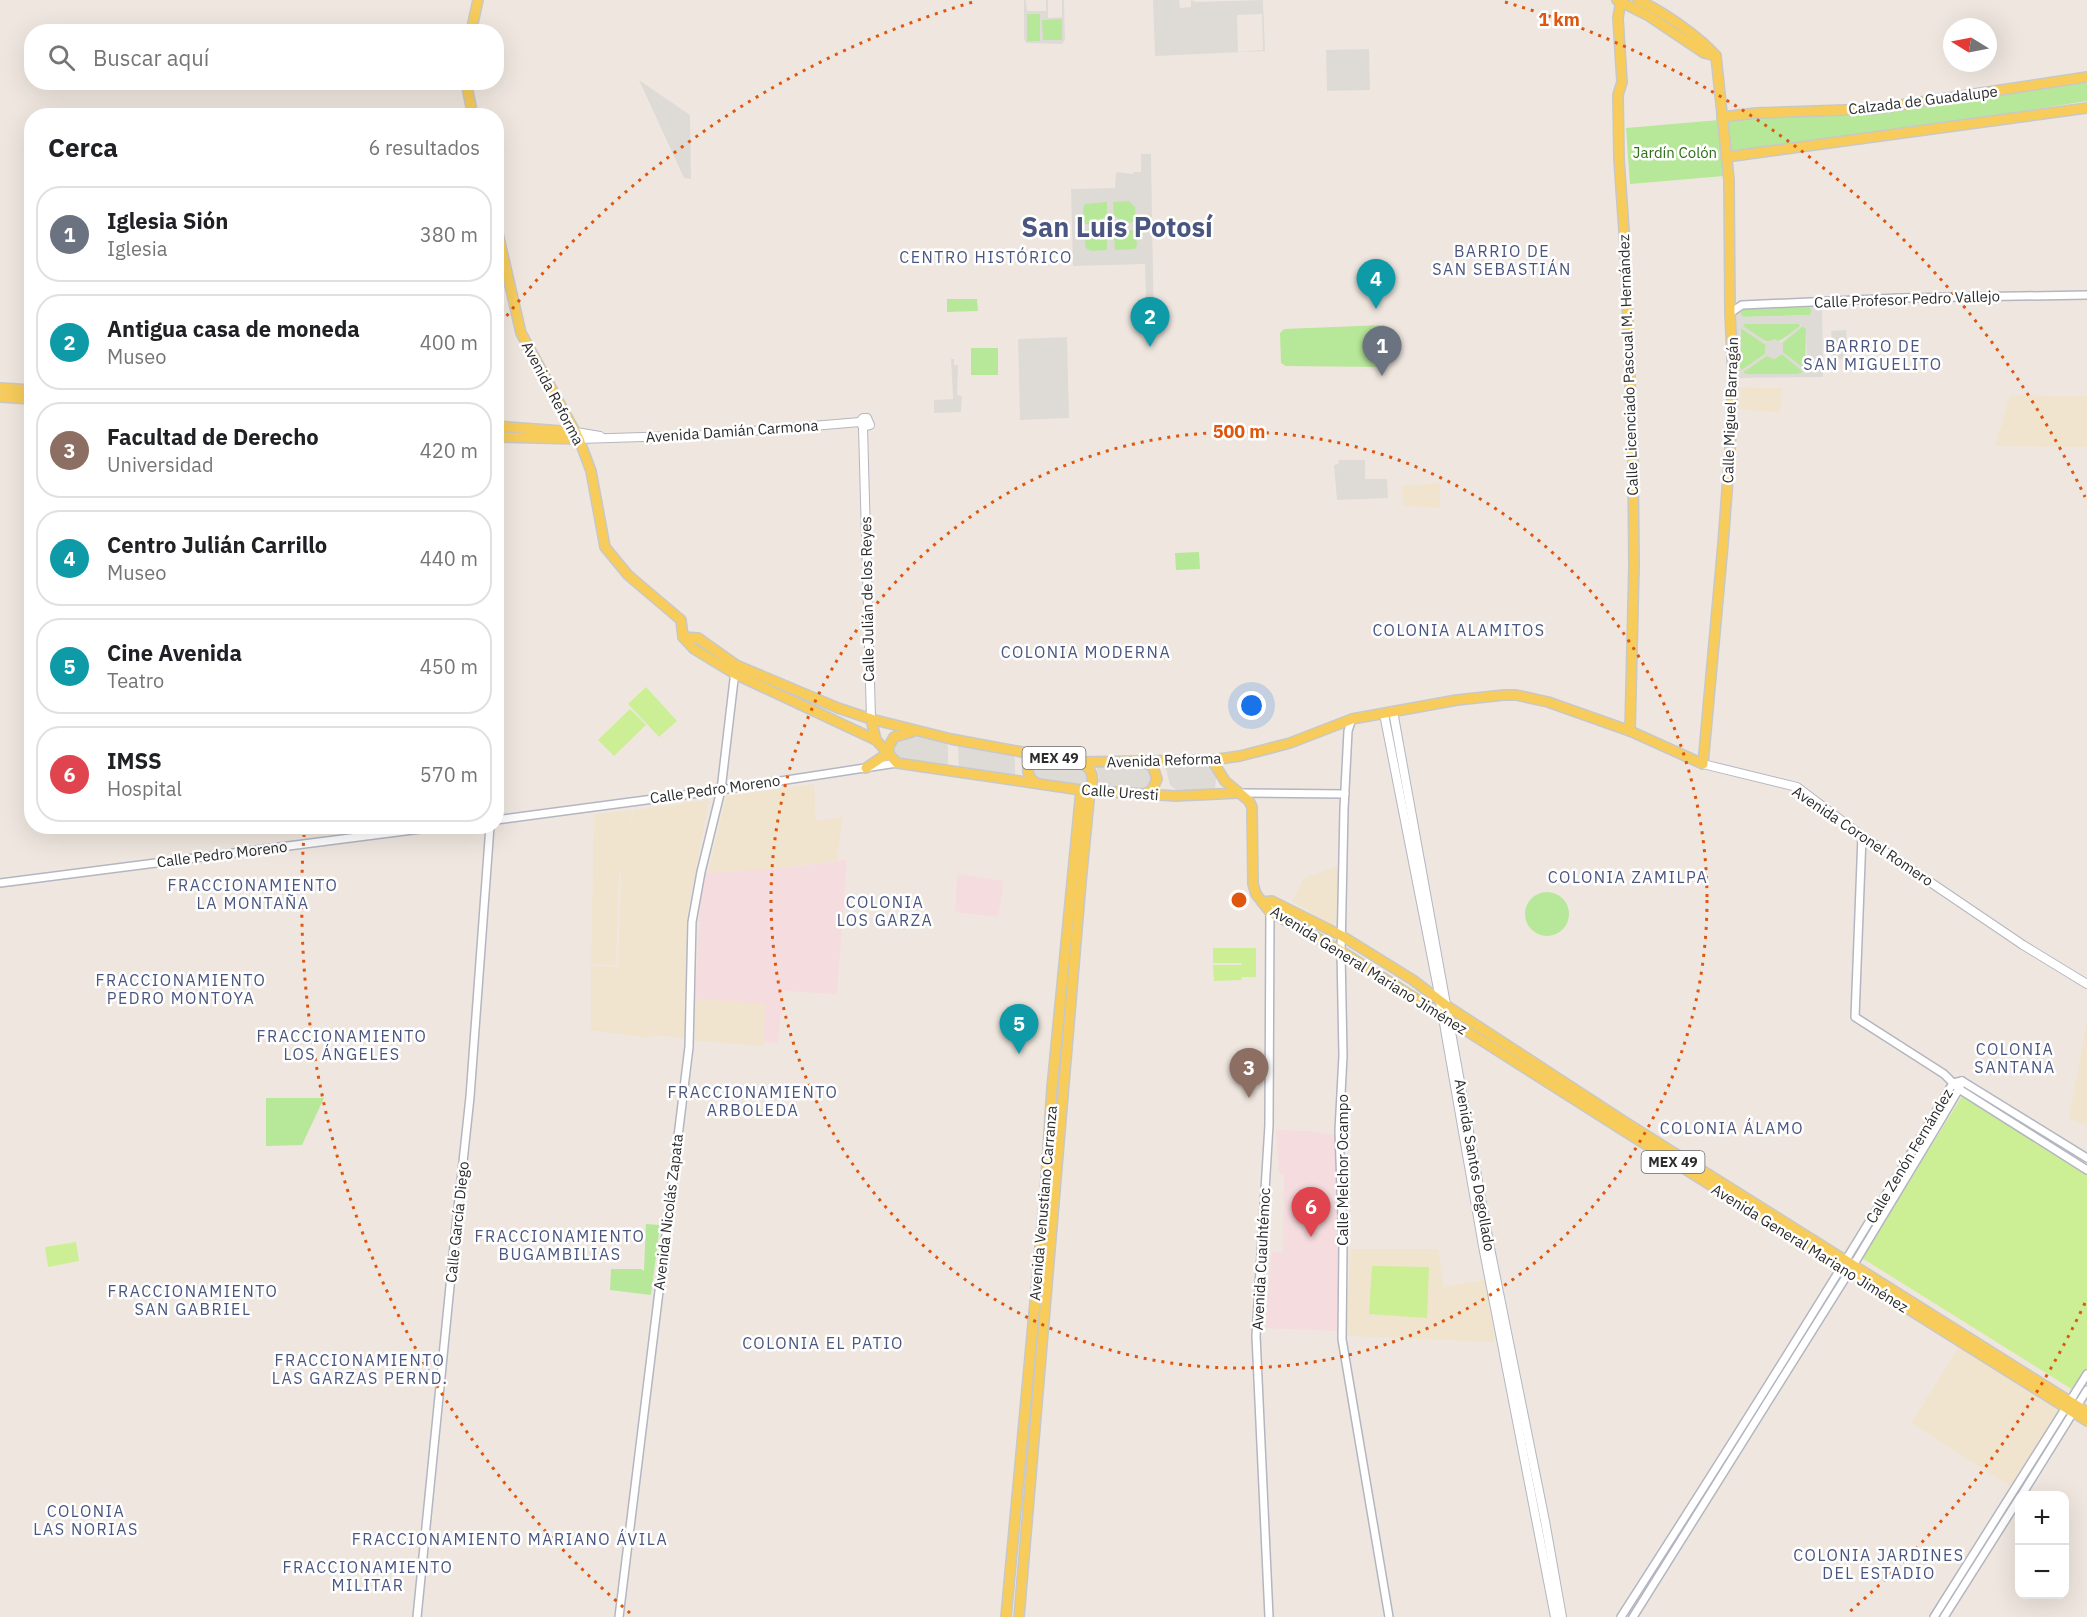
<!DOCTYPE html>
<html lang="es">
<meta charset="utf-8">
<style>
:root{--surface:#fff;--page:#f6f6f6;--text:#202124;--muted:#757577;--line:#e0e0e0;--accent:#1a73e8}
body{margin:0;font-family:"IBM Plex Sans",sans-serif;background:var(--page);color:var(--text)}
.controls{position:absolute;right:18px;bottom:18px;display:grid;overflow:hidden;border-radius:12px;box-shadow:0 6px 24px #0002}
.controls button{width:54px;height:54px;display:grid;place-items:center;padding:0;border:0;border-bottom:2px solid var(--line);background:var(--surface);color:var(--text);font:30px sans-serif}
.compass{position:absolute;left:1943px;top:18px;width:54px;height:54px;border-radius:50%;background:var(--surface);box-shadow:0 6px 24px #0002;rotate:280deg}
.you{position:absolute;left:1252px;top:706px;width:21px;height:21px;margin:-15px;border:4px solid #fff;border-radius:50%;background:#1a73e8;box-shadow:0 0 0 9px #1a73e833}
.badge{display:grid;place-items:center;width:39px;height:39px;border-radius:50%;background:var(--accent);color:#fff;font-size:20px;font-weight:700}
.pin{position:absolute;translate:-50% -50px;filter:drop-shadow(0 2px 3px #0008)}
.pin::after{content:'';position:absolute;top:32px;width:21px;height:18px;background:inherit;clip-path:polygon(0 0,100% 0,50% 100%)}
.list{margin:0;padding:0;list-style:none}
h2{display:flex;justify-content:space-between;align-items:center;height:78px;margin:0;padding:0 24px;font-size:26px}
h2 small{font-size:20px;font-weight:400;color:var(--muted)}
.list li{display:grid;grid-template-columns:39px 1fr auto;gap:18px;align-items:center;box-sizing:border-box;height:96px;margin:0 12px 12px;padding:0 12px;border:2px solid var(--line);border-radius:24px}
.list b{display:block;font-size:22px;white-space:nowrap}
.list p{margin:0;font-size:20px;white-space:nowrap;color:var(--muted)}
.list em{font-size:20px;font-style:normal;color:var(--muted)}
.icon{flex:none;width:33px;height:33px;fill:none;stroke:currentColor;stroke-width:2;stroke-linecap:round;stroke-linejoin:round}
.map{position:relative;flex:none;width:2087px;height:1617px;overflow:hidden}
.search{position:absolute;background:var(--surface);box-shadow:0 6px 24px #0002;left:24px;top:24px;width:480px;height:66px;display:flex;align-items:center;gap:15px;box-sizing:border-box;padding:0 21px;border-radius:24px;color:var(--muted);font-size:22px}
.panel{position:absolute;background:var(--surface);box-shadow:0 6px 24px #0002;left:24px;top:108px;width:480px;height:726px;border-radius:24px}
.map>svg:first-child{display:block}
</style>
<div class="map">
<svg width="2087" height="1617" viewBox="0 0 2087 1617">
<rect width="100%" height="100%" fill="#efe7df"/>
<g fill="#f1e4ce">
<polygon points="1741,387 1782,388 1780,413 1739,409"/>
<polygon points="2010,395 2087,396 2087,447 1995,446"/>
<polygon points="1440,483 1440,508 1403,506 1402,486"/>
<polygon points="814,784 816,821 843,817 837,861 719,875 708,873 726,796"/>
<polygon points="709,800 687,916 684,1038 649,1035 649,1038 591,1030 591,966 618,967 621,872 619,872 616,965 591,964 594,814 632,810 631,830 633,810"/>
<polygon points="1339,866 1336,922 1331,926 1292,901 1304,878"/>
<polygon points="695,999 765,1004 764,1046 695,1041"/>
<polygon points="2087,1022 2087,1126 2069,1118"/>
<polygon points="1351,1249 1438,1249 1444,1287 1485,1280 1495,1339 1492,1342 1346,1336"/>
<polygon points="1960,1345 2062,1409 2013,1488 1911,1423"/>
</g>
<g fill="#f5dcde">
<polygon points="847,860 837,994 783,991 778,1044 764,1042 765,1004 695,999 702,873 782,868"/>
<polygon points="959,874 1004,881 998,917 955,912 957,876"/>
<polygon points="1276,1130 1311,1131 1337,1135 1339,1331 1265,1328 1272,1252 1283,1252 1284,1175 1279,1172"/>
</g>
<g fill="#b7e799">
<polygon points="1026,14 1040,14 1040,41 1027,41"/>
<rect x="1042" y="19" width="20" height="21"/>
<path d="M2087,80v21l-155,25 -205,25 -3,-31c50,-8 100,-4 151,-7 71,-5 142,-21 212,-33z"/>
<polygon points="1719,120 1724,176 1630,184 1626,128"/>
<polygon points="1134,194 1144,250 1088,257 1080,249 1080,201"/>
<polygon points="947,299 977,299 978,311 947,312"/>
<polygon points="1810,307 1812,311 1810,315 1743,317 1740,314 1743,309"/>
<path d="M1744,324h54l3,1c-30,25 -28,21 -59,1z"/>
<polygon points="1384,325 1388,330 1389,363 1385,367 1286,366 1281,363 1280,333 1284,329"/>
<polygon points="1803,326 1806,329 1805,370 1782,352 1782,343"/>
<polygon points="1741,328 1766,345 1765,354 1742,370 1740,368"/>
<rect x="971" y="348" width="27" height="27"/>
<polygon points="1782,354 1804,372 1799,374 1745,374 1743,372 1767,355 1774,359"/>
<polygon points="1199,552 1200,569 1176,570 1175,553"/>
<circle cx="1547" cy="914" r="22"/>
<polygon points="266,1098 324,1098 302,1145 266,1146"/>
<polygon points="646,1224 660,1225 651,1295 610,1290 611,1269 641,1269 644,1271"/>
</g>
<g fill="#ccef95">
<polygon points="646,687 677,721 659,737 628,704"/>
<polygon points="630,709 646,725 614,756 598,740"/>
<polygon points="1213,948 1256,948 1256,977 1242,977 1241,980 1214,981 1213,965 1241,965 1242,963 1213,963"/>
<polygon points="1962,1096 2087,1174 2087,1369 2073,1390 1862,1258"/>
<polygon points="76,1242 79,1261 48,1267 45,1247"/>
<polygon points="1372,1266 1429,1267 1427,1318 1369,1314"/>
</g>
<g fill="#dedbd6" fill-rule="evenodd">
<path d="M1024,0h2l1,11h19v-11h2v18l14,-1v-17h2l1,40 -3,4 -36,-1 -2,-5zM1027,14h13v27h-13zM1062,19v21h-19l-1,-20z"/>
<path d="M1153,0h26l1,8 11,-1v-7l5,2 67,-2 2,51 -110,5zM1262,14l1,36 -25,2 -1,-37z"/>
<polygon points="1369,49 1370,90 1327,91 1326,50"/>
<polygon points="639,80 690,115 691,179 684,178"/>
<path d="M1141,154h10l3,179 -7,-1 -2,-68 -72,2 -2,-77 44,-1 1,-16 17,2v-2h8zM1129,201l6,6 1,15 -13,1 -9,-8 -1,-13zM1107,202v12l-9,10h-14l-1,-16 2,-4zM1085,230h12l10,10v10l-16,1 -4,-2 -2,-3zM1136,230l1,16 -3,3 -19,1 -1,-13 8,-6z"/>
<path d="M1822,304l1,73 -88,1v-66l7,-5zM1810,307l2,4 -2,4 -67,2 -3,-3 3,-5zM1744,324h54l3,1 -20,17 -7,-3 -7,3 -24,-16zM1803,326l3,3 1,38 -2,2 -22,-17v-9zM1741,328l25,17 -1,9 -23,16 -2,-2zM1782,354l21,18 -4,2h-54l-2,-2 24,-16 7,3z"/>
<polygon points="1846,330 1848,359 1833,360 1831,331"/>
<polygon points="1067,337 1069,418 1020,420 1018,339"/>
<polygon points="951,359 954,359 954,365 958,365 957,395 962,396 961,412 934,413 934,400 953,399"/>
<polygon points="1339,460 1365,460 1365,479 1387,479 1388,498 1337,500 1334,465 1338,464"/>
<polygon points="907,733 945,741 948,746 948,766 902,760 897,757 892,748 893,742"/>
<polygon points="959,745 1013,755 1015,759 1015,776 959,768 958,747"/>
<polygon points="1036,760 1084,768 1087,770 1088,782 1080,785 1036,779 1030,767"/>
<polygon points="1209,763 1216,778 1215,790 1180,793 1170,785 1165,765"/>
<polygon points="1143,765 1149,767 1154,783 1145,790 1096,787 1099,777 1096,766"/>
</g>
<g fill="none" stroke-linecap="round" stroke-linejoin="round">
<g stroke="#b3b6c1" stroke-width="10">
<g id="tertiary">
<polyline points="1730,313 1742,305 1899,298 2087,295"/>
<polyline points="1352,719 1348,731 1344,809 1341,951 1343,1056 1339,1131 1343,1245 1342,1339 1389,1617"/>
<polyline points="1239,793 1345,794"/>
<polyline points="496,820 721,790 897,763"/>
<polyline points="1862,836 1855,1017 1944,1074 1959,1089 2087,1170"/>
<polyline points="0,883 444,826"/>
<polyline points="1962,1081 2087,1158"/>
<polyline points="2021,1496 2087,1390"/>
<polyline points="417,1617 455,1236 470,1097 490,826"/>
<polyline points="619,1617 689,1047 692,922 701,872 721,790 735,671"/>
<polyline points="1269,1617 1256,1336 1269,1125 1270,909"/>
<path d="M1621,1617c113,-176 225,-354 332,-534l9,-2"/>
<polyline points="1633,1617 1854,1264 1936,1128 1959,1089 1962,1081"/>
<polyline points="1934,1617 2087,1374"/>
<polyline points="1944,1617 2020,1497"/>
</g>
</g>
<g stroke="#b3b6c1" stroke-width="10">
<g id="secondary">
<polyline points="863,427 870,425 867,418 863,418 860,422 863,427 871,719"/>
<polyline points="576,432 600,436"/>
<polyline points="579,439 706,435 860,422"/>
<polyline points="1393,711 1490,1248 1545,1521 1562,1617"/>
<polyline points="1384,714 1438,989 1483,1246 1555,1617"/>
<polyline points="1703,764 1797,787 1862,836 2023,945 2087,984"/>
</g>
</g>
<g stroke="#c8c8c8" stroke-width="12">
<g id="primary">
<polyline points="1617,0 1649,16 1704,53 1716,56"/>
<polyline points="1621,0 1618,18 1622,82 1618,95 1619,159 1625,245 1633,459 1634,566 1630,731"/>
<path d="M1638,0c24,11 61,36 78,56"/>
<polyline points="471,32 478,0"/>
<polyline points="466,82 473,116"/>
<polyline points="1722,117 1756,113 1874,109 2087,77"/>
<polyline points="1726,157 2087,108"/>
<polyline points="496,225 521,333 579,439 591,471 605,547 628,575 681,620 683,637 694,649 735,674 876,740"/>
<polyline points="0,388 32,390"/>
<polyline points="0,397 32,399"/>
<polyline points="496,426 576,432"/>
<polyline points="496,437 579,439"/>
<polyline points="683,637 698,638 736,665 838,708 871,719 951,739 1077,762 1212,760 1240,756 1290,743 1352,719 1457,700 1504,695 1516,695 1548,702 1630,731 1703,764 1723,544 1730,451 1733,377 1730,313 1729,180 1716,56"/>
<polyline points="871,719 876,740 897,763 1081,790 1176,796 1239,793"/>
<polyline points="1212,760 1225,781 1249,801 1252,807 1253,884 1256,894 1270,912 1341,951 1621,1129 2087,1421"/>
<polyline points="1143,761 1153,767 1157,779 1152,790 1144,794"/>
<polyline points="866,768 888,753 889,746 894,737 912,732"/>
<path d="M1036,783c-9,-6 -11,-15 -3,-24l9,-2"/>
<polyline points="1262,902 1272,901 1342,936 1413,980 1447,1006 1625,1122 2087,1412"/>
<polyline points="1006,1617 1045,1194 1052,1088 1081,790"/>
<path d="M1019,1617l62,-735 9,-92c5,-12 2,-23 -10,-27"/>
</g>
</g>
<use href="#tertiary" stroke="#fff" stroke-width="7"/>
<use href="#secondary" stroke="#fff" stroke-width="8"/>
<use href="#primary" stroke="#f7cc5b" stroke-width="9"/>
</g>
<g fill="none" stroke="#df570e" stroke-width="3" stroke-dasharray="3 6">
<circle cx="1239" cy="900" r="468"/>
<path d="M2085 1303A937 937 0 0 1 1848 1613M630 1613A937 937 0 0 1 304 835M501 323A937 937 0 0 1 973 2M1505 2A937 937 0 0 1 2085 497"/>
</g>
<g text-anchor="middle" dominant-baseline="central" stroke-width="5" stroke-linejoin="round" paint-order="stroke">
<g fill="#fff" stroke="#6c6c6c" stroke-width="1.5">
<rect x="1022.5" y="747" width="63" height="22" rx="4.5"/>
<rect x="1641.5" y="1151" width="63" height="22" rx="4.5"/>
</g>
<g font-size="14" font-weight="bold" fill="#2d2d2d">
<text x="1054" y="758">MEX 49</text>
<text x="1673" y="1162">MEX 49</text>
</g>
<g font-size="15" fill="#2d2d2d" stroke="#fff">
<text transform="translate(1923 100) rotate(-7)">Calzada de Guadalupe</text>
<text transform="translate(1907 299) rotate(-2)">Calle Profesor Pedro Vallejo</text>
<text transform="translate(1628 365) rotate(-92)">Calle Licenciado Pascual M. Hernández</text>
<text transform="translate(553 393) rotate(62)">Avenida Reforma</text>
<text transform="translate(1730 410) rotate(-88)">Calle Miguel Barragán</text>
<text transform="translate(732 431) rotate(-4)">Avenida Damián Carmona</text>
<text transform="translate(867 599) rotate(-91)">Calle Julián de los Reyes</text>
<text transform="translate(1164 760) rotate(-2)">Avenida Reforma</text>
<text transform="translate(715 789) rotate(-8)">Calle Pedro Moreno</text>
<text transform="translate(1120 792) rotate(4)">Calle Uresti</text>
<text transform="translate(1863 836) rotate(34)">Avenida Coronel Romero</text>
<text transform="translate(222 854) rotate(-7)">Calle Pedro Moreno</text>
<text transform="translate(1369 970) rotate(32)">Avenida General Mariano Jiménez</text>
<text transform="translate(1909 1156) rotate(-59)">Calle Zenón Fernández</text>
<text transform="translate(1475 1165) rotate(80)">Avenida Santos Degollado</text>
<text transform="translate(1342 1170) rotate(-90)">Calle Melchor Ocampo</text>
<text transform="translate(1043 1203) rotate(-85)">Avenida Venustiano Carranza</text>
<text transform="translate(668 1212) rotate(-83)">Avenida Nicolás Zapata</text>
<text transform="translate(457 1222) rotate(-84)">Calle García Diego</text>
<text transform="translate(1810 1248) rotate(32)">Avenida General Mariano Jiménez</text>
<text transform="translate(1261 1259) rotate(-87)">Avenida Cuauhtémoc</text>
</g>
<g font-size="15" fill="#2d6f17" stroke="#fff">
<text x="1675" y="152">Jardín Colón</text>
</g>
<g font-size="16" letter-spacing="1.5" fill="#4a5680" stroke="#fff">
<text x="1502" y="251">BARRIO DE<tspan x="1502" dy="18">SAN SEBASTIÁN</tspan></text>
<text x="986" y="257">CENTRO HISTÓRICO</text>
<text x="1873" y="346">BARRIO DE<tspan x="1873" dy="18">SAN MIGUELITO</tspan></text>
<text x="1459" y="630">COLONIA ALAMITOS</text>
<text x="1086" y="652">COLONIA MODERNA</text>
<text x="1628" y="877">COLONIA ZAMILPA</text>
<text x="253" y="885">FRACCIONAMIENTO<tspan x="253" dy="18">LA MONTAÑA</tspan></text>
<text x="885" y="902">COLONIA<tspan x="885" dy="18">LOS GARZA</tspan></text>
<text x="181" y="980">FRACCIONAMIENTO<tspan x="181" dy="18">PEDRO MONTOYA</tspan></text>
<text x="342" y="1036">FRACCIONAMIENTO<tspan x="342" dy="18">LOS ÁNGELES</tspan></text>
<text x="2015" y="1049">COLONIA<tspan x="2015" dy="18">SANTANA</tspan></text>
<text x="753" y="1092">FRACCIONAMIENTO<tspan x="753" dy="18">ARBOLEDA</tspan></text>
<text x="1732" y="1128">COLONIA ÁLAMO</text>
<text x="560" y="1236">FRACCIONAMIENTO<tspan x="560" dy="18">BUGAMBILIAS</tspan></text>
<text x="193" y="1291">FRACCIONAMIENTO<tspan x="193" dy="18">SAN GABRIEL</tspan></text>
<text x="823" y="1343">COLONIA EL PATIO</text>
<text x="360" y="1360">FRACCIONAMIENTO<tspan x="360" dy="18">LAS GARZAS PERND.</tspan></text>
<text x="86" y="1511">COLONIA<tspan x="86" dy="18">LAS NORIAS</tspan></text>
<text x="510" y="1539">FRACCIONAMIENTO MARIANO ÁVILA</text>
<text x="1879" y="1555">COLONIA JARDINES<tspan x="1879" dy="18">DEL ESTADIO</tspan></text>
<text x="368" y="1567">FRACCIONAMIENTO<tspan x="368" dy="18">MILITAR</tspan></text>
</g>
<g font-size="27" font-weight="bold" fill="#4a5680" stroke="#fff">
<text x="1117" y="226">San Luis Potosí</text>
</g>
</g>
<circle cx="1239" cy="900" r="9" fill="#df570e" stroke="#fff" stroke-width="3"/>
<g font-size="18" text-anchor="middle" font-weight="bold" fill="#df570e" stroke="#fff" stroke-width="5" stroke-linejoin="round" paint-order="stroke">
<text x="1559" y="26">1 km</text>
<text x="1239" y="438">500 m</text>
</g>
</svg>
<div class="controls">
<button>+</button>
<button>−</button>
</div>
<svg class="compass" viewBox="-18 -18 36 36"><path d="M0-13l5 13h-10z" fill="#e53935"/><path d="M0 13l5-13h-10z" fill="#757577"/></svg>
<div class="you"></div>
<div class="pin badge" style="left:1382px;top:376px;background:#6b7280">1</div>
<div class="pin badge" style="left:1150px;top:347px;background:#0f9aa8">2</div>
<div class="pin badge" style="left:1249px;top:1098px;background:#8d6e63">3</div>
<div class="pin badge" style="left:1376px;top:309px;background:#0f9aa8">4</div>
<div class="pin badge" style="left:1019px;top:1054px;background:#0f9aa8">5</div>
<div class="pin badge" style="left:1311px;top:1237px;background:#e0444e">6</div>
<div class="search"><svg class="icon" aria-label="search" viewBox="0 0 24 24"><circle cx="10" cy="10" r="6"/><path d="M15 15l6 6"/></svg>Buscar aquí</div>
<section class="panel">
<h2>Cerca<small>6 resultados</small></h2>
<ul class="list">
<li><span class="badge" style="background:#6b7280">1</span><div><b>Iglesia Sión</b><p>Iglesia</p></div><em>380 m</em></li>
<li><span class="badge" style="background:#0f9aa8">2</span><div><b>Antigua casa de moneda</b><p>Museo</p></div><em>400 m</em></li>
<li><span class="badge" style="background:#8d6e63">3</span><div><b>Facultad de Derecho</b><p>Universidad</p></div><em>420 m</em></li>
<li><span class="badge" style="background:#0f9aa8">4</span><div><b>Centro Julián Carrillo</b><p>Museo</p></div><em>440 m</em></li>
<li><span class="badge" style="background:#0f9aa8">5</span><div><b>Cine Avenida</b><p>Teatro</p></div><em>450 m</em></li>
<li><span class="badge" style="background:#e0444e">6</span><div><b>IMSS</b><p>Hospital</p></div><em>570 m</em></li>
</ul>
</section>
</div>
